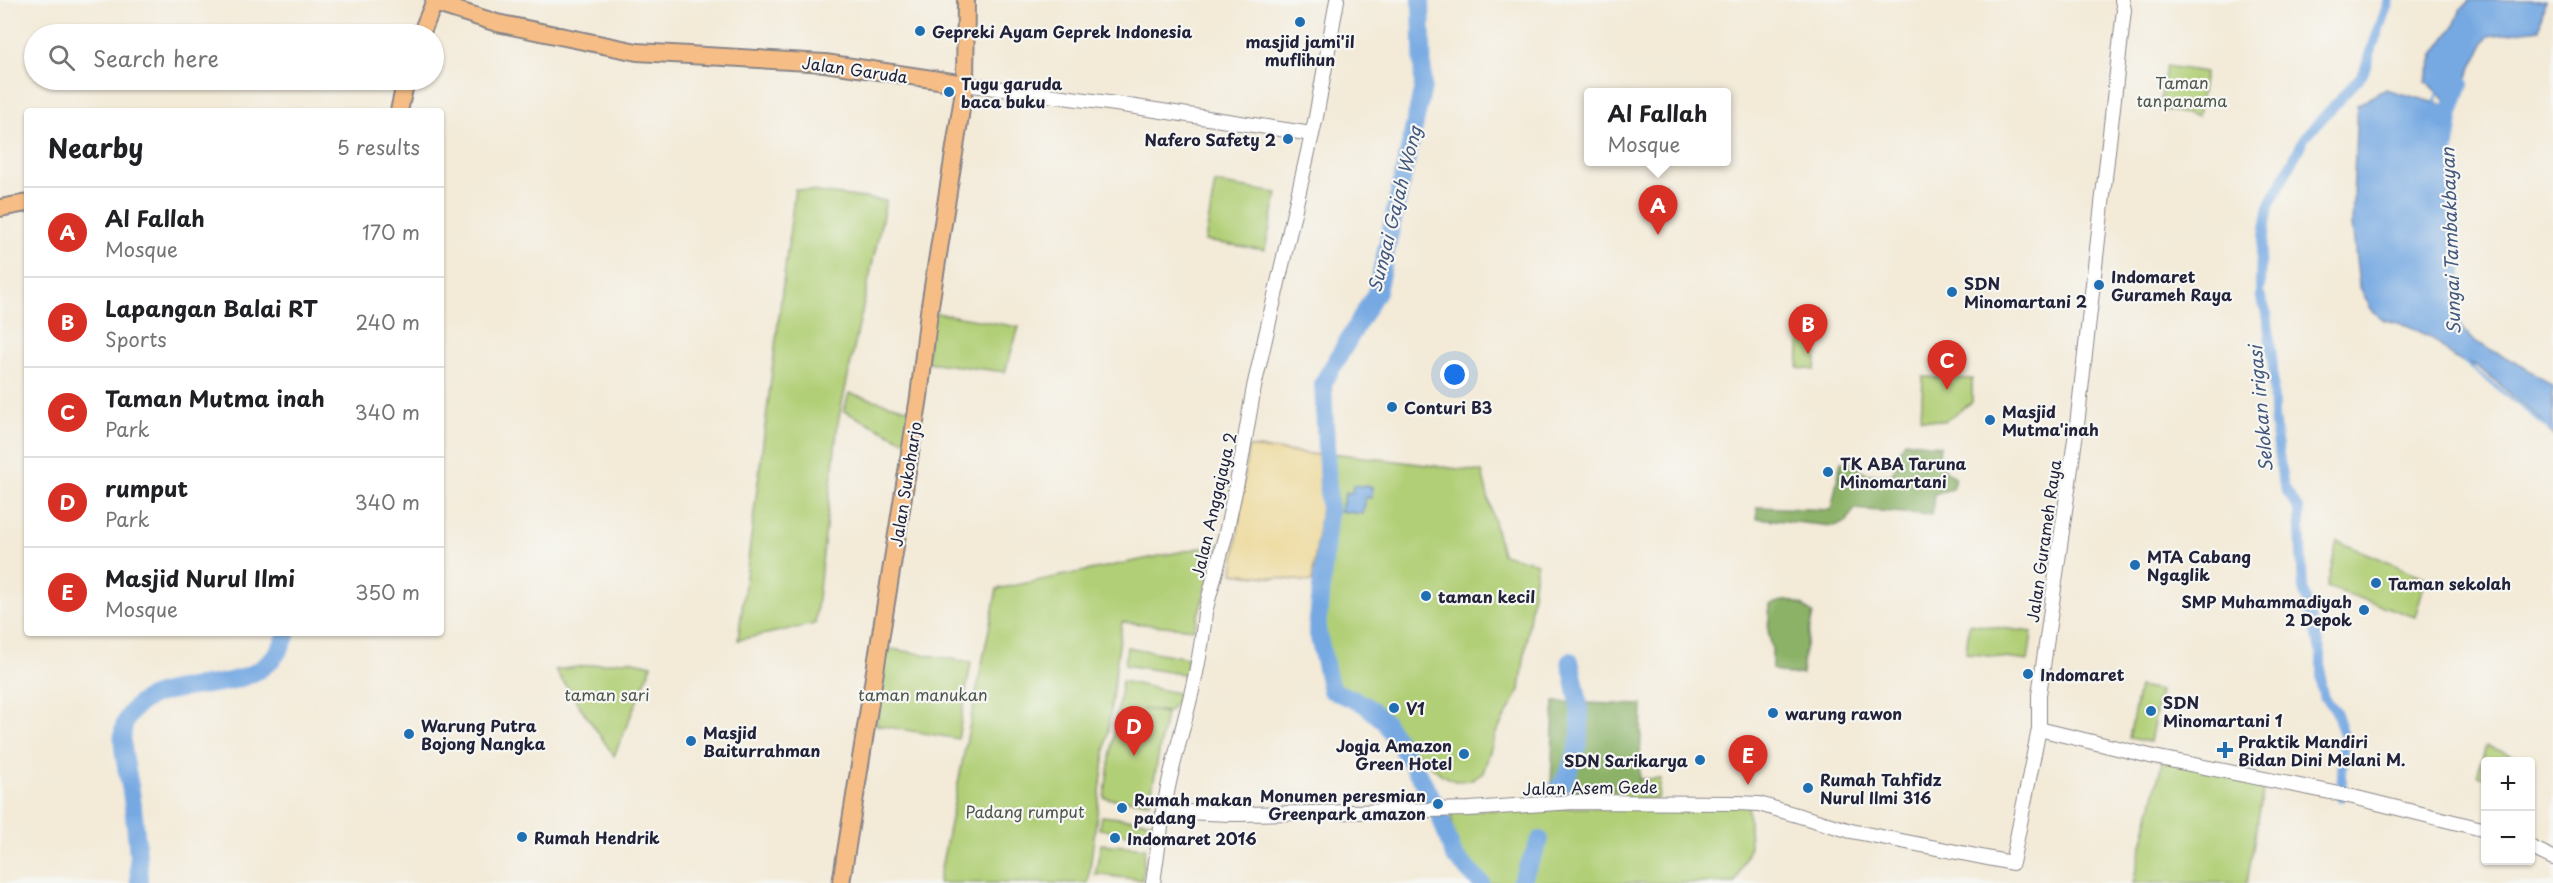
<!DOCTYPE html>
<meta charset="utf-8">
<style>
:root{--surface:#fff;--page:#f2f2f2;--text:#202124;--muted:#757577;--line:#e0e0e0;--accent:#d93025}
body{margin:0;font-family:"Playpen Sans",sans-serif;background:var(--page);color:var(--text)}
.controls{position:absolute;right:18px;bottom:18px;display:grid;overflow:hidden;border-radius:6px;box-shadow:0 2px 4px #0004}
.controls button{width:54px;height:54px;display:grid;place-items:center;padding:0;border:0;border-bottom:2px solid var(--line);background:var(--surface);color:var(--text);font:30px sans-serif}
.you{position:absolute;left:1455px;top:375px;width:21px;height:21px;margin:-15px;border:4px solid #fff;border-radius:50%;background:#1a73e8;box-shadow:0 0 0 9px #1a73e833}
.badge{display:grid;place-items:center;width:39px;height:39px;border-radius:50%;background:var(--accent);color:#fff;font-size:20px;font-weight:700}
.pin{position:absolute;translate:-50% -50px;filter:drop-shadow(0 2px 3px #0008)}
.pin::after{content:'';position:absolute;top:32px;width:21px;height:18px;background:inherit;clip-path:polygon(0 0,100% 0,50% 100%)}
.popup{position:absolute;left:1584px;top:88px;width:147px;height:78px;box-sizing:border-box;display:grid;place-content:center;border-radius:6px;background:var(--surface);filter:drop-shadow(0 2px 4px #0005);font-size:20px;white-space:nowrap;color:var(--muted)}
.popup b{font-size:22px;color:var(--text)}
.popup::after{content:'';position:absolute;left:50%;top:100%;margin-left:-12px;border:12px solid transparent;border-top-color:var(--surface)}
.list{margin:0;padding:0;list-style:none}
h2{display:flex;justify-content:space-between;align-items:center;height:78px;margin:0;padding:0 24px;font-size:26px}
h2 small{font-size:20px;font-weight:400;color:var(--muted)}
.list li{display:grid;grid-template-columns:39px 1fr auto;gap:18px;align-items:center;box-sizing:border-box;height:90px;padding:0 24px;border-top:2px solid var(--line)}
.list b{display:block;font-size:22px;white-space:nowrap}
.list p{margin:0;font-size:20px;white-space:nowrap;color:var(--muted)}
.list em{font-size:20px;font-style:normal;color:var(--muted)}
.icon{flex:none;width:33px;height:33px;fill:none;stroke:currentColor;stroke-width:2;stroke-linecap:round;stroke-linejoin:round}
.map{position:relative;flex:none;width:2553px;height:883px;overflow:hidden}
.search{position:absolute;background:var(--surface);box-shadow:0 2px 4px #0004;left:24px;top:24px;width:420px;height:66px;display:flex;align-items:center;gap:15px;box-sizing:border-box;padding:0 21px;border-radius:33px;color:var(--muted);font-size:22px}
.panel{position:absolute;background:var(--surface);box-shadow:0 2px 4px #0004;left:24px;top:108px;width:420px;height:528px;border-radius:6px}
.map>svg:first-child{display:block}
</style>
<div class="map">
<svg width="2553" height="883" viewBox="0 0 2553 883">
<rect width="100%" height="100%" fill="#f6f6f2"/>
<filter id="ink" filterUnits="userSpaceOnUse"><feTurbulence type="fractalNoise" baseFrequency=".0167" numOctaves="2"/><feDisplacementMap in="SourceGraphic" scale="12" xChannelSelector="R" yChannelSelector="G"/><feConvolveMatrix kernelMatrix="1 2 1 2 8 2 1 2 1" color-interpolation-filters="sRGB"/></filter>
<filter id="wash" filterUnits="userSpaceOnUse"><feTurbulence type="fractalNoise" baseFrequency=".008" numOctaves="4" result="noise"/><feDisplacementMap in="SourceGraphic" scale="24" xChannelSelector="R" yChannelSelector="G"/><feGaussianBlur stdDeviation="1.35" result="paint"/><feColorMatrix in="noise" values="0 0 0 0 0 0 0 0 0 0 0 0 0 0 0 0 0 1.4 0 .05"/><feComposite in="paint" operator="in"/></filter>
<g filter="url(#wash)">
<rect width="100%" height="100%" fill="#f3ead7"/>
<g fill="#b1cf76" stroke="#6a7858" stroke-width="1.5">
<polygon points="2166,66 2205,72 2198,116 2159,109"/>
<polygon points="1215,183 1277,193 1265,250 1205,241"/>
<polygon points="795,189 886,201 838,422 815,624 738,640"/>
<polygon points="930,312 1019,327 1005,372 927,362"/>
<polygon points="1800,337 1818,339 1815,370 1798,368"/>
<polygon points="1923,377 1972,379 1972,402 1945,421 1921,419"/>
<polygon points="849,393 918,412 913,445 844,411"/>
<polygon points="1332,453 1482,472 1502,554 1537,563 1520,690 1496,733 1483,773 1472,780 1455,781 1442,775 1400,739 1384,721 1364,703 1331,690 1317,629"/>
<polygon points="2337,541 2426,578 2415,617 2327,587"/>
<polygon points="1219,544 1194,629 1122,622 1088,883 938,883 997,589"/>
<polygon points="1969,624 2032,632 2028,661 1966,653"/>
<polygon points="1127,647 1188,658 1187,675 1125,665"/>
<polygon points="885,648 971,662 958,739 876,725"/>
<polygon points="629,660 652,665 614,756 555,670"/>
<polygon points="1122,681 1181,694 1169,712 1142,709 1166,713 1150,802 1104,798"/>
<polygon points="2139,687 2160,691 2150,742 2129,738"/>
<polygon points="2486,746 2519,757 2518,761 2486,762 2485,777 2477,775"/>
<polygon points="2163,758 2264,785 2247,883 2133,883"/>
<polygon points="1573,778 1661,779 1658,799 1576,800"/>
<polygon points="1748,803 1750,846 1735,883 1483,883 1455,855 1451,811"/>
<polygon points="1101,816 1155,822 1158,839 1099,829"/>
<polygon points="1101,844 1145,848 1142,880 1095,874"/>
</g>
<g fill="#8cb267" stroke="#576a51" stroke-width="1.5">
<path d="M1905,441l35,5c-3,15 1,23 15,31l-3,12 -18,5 -2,21 -78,-6 -8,14 -14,3 -75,-8v-11l74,3 10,-49h19l-1,8 9,5 23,1 4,-6 2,-14z"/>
<polygon points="1788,600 1802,605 1813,614 1804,654 1802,674 1788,675 1772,669 1772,649 1768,630 1770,604"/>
<polygon points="1554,702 1642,705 1639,791 1551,788"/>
</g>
<polygon fill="#eeda9e" stroke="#887e6c" stroke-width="1.5" points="1248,447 1327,456 1312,582 1233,573"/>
<g fill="#76a9e2" stroke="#4c668e" stroke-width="1.5">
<polygon points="2470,0 2545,0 2539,29 2488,36 2452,106 2426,82 2434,54 2454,26 2461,9"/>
<polygon points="2385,89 2444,105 2445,238 2455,318 2472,340 2526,368 2553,386 2553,436 2540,419 2478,367 2454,358 2432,338 2407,325 2384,320 2371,309 2359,285 2352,224 2357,105"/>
<polygon points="1353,485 1372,487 1372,498 1366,497 1363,514 1340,511 1346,492 1352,493"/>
</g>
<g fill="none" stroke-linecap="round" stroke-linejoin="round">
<g stroke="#76a9e2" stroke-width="3">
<polyline points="2435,105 2438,88"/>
<polyline points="2463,361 2553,432"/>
</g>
<g stroke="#76a9e2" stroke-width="10">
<polyline points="2260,287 2261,253 2269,206 2305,137 2363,74 2389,0"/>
<polyline points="2260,295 2267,314 2273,366 2274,417 2282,477 2285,488 2299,510 2303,588 2321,654 2321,687 2324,697 2336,711 2344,735 2341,797"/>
</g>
<g stroke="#76a9e2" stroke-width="18">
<polyline points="1421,0 1423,87 1377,291 1323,383 1329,510 1317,629 1331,690 1364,704 1384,721 1421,778 1436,805 1454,856 1481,883"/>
<polyline points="2452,323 2453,262 2444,158 2452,106 2460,83"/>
<path d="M1553,796c36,-47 30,-80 17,-135"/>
<path d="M139,883c0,-31 -4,-61 -8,-92 -3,-17 -13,-52 -6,-68 25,-62 136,-9 162,-90"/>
<polyline points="1520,883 1540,840"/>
</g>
</g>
</g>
<g filter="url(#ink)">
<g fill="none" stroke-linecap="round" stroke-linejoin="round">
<g stroke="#8a8689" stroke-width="16">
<g id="minor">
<polyline points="965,84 1116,104 1312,134"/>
<polyline points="2039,729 2154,757 2345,795 2486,830"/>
<polyline points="1163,811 1230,814 1313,813 1469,809 1574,802 1737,803 1759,804 1851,831 2012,863 2039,729 2039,695 2077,425 2124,10 2122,0"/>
<polyline points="2530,847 2553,858"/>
<path d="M1153,883c5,-35 9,-70 17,-105 13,-55 31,-110 35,-166l21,-79 14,-65 14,-81 62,-270 21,-117"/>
</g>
</g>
<g stroke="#8a8689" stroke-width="20">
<g id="major">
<polyline points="421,34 434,3 497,23 637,52 825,63 965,84"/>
<polyline points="399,111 406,80"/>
<polyline points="0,208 27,203"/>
<polyline points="841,883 919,397 929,312 965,84 966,0"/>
</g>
</g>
<use href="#minor" stroke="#fff" stroke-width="14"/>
<use href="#major" stroke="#f6be86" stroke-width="16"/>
</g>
</g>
<g fill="#1f6fb2" stroke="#f6f6f2" stroke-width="2">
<circle cx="1300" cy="22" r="6"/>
<circle cx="920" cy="31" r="6"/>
<circle cx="949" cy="92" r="6"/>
<circle cx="1288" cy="139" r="6"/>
<circle cx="2099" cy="285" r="6"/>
<circle cx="1952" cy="292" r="6"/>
<circle cx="1392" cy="407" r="6"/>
<circle cx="1990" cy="420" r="6"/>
<circle cx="1828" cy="472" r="6"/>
<circle cx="2135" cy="565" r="6"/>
<circle cx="2376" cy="583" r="6"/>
<circle cx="1426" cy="596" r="6"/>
<circle cx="2364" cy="610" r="6"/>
<circle cx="2028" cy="674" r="6"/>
<circle cx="1394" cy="708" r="6"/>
<circle cx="2151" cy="711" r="6"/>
<circle cx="1773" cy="713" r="6"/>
<circle cx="409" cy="734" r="6"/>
<circle cx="691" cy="741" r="6"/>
<path d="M2222 741h6v6h6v6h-6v6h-6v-6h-6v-6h6z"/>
<circle cx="1464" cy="754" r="6"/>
<circle cx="1700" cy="760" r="6"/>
<circle cx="1808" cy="788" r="6"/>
<circle cx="1438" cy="804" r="6"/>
<circle cx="1122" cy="808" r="6"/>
<circle cx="522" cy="837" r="6"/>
<circle cx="1115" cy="838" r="6"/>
</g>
<g text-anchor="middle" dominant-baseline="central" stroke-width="4.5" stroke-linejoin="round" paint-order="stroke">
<g font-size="16" font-weight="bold" fill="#22223b" stroke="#f6f6f2" text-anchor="start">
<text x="932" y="31">Gepreki Ayam Geprek Indonesia</text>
<text x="1300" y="41" text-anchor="middle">masjid jami'il<tspan x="1300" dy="18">muflihun</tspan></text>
<text x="961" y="83">Tugu garuda<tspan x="961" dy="18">baca buku</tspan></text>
<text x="1276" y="139" text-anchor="end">Nafero Safety 2</text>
<text x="2111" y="276">Indomaret<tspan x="2111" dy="18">Gurameh Raya</tspan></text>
<text x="1964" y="283">SDN<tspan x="1964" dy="18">Minomartani 2</tspan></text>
<text x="1404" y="407">Conturi B3</text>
<text x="2002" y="411">Masjid<tspan x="2002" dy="18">Mutma'inah</tspan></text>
<text x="1840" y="463">TK ABA Taruna<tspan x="1840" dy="18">Minomartani</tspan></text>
<text x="2147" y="556">MTA Cabang<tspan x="2147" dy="18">Ngaglik</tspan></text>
<text x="2388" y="583">Taman sekolah</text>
<text x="1438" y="596">taman kecil</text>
<text x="2352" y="601" text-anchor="end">SMP Muhammadiyah<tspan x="2352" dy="18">2 Depok</tspan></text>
<text x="2040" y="674">Indomaret</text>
<text x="2163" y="702">SDN<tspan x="2163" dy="18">Minomartani 1</tspan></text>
<text x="1406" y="708">V1</text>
<text x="1785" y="713">warung rawon</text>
<text x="421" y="725">Warung Putra<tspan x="421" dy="18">Bojong Nangka</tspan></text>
<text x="703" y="732">Masjid<tspan x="703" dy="18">Baiturrahman</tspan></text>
<text x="2238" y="741">Praktik Mandiri<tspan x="2238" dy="18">Bidan Dini Melani M.</tspan></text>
<text x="1452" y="745" text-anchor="end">Jogja Amazon<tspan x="1452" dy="18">Green Hotel</tspan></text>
<text x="1688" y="760" text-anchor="end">SDN Sarikarya</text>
<text x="1820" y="779">Rumah Tahfidz<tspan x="1820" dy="18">Nurul Ilmi 316</tspan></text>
<text x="1426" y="795" text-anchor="end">Monumen peresmian<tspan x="1426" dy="18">Greenpark amazon</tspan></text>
<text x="1134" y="799">Rumah makan<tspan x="1134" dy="18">padang</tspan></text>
<text x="534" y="837">Rumah Hendrik</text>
<text x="1127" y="838">Indomaret 2016</text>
</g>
<g font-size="16" fill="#22223b" stroke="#f6f6f2">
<text transform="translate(855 69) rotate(8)">Jalan Garuda</text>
<text transform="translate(905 484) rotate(-81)">Jalan Sukoharjo</text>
<text transform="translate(1213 505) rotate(-77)">Jalan Anggajaya 2</text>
<text transform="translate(2043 541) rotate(-82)">Jalan Gurameh Raya</text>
<text transform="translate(1590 787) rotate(-1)">Jalan Asem Gede</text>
</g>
<g font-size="16" fill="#4d564d" stroke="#f6f6f2">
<text x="2182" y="82">Taman<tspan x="2182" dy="18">tanpanama</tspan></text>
<text x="607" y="694">taman sari</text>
<text x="923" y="694">taman manukan</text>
<text x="1025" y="811">Padang rumput</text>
</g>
<g font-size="18" font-style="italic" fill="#44587e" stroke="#f6f6f2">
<text transform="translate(1394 209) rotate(-76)">Sungai Gajah Wong</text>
<text transform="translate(2450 241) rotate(-92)">Sungai Tambakbayan</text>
<text transform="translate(2260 409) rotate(-95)">Selokan irigasi</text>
</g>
</g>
</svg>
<div class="controls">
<button>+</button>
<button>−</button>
</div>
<div class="you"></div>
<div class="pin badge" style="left:1658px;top:235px">A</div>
<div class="popup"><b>Al Fallah</b>Mosque</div>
<div class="pin badge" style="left:1808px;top:354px">B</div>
<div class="pin badge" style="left:1947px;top:390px">C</div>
<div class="pin badge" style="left:1134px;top:756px">D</div>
<div class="pin badge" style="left:1748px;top:785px">E</div>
<div class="search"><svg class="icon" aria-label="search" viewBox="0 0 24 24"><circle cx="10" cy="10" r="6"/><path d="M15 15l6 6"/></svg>Search here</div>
<section class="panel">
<h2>Nearby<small>5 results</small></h2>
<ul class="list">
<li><span class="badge">A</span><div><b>Al Fallah</b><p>Mosque</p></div><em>170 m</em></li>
<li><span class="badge">B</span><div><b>Lapangan Balai RT</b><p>Sports</p></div><em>240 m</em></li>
<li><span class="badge">C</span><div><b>Taman Mutma inah</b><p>Park</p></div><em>340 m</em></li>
<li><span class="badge">D</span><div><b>rumput</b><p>Park</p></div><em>340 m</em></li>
<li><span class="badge">E</span><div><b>Masjid Nurul Ilmi</b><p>Mosque</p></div><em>350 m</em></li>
</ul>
</section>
</div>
